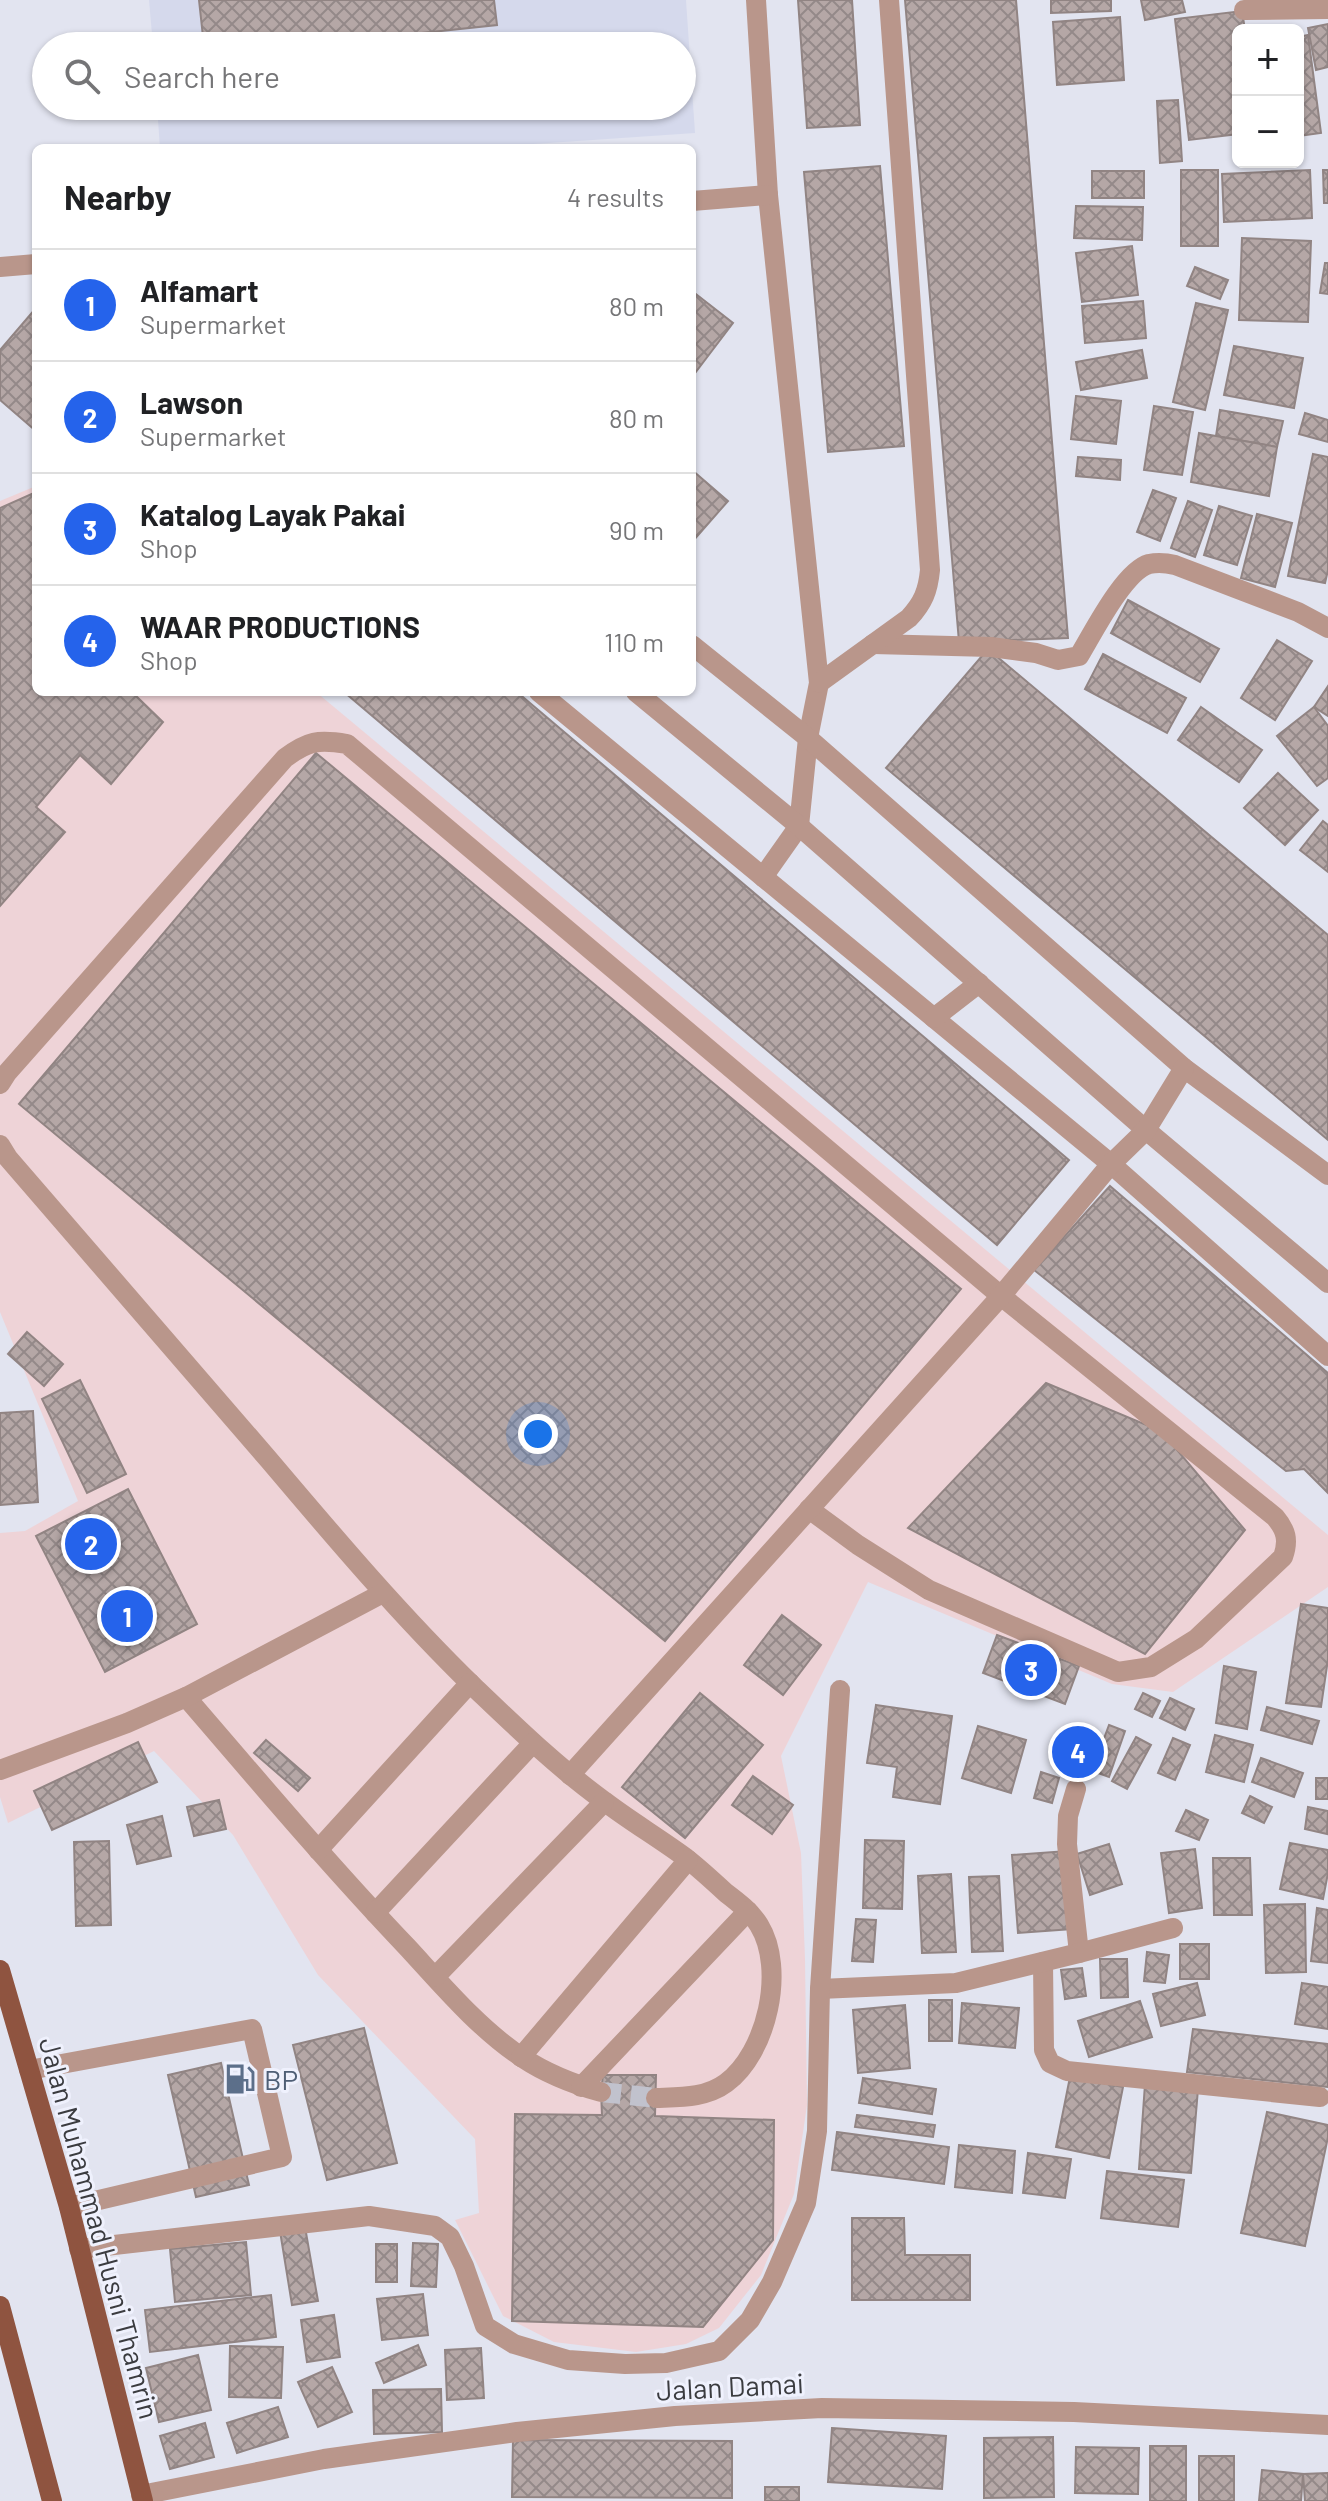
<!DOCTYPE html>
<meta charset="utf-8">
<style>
:root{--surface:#fff;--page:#f6f6f6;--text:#202124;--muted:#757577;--line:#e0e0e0;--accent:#2563eb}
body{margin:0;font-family:Barlow,sans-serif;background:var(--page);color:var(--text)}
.controls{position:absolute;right:24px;top:24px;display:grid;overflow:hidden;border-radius:12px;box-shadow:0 2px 6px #0004}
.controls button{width:72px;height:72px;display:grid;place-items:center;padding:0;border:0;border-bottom:2px solid var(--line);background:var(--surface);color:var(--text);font:40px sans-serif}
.you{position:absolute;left:538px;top:1434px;width:28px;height:28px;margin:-20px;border:6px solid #fff;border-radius:50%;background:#1a73e8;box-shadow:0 0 0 12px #1a73e833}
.badge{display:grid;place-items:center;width:52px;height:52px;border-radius:50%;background:var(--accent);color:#fff;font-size:26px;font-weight:700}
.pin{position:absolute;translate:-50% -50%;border:4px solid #fff;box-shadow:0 2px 8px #0006}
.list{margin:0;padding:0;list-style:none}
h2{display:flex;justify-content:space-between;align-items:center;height:104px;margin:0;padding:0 32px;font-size:34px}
h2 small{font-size:26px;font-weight:400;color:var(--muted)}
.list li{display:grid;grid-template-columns:52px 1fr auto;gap:24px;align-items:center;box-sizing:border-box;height:112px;padding:0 32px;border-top:2px solid var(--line)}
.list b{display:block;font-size:30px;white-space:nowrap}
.list p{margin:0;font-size:26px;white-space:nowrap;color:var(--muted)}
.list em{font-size:26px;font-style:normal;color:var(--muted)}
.icon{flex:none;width:44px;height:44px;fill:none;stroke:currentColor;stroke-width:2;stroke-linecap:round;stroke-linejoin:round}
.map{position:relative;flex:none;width:1328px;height:2501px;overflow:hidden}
.search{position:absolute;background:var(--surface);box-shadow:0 2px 6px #0004;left:32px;top:32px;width:664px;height:88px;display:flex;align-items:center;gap:20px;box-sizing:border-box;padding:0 28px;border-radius:44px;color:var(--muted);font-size:30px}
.panel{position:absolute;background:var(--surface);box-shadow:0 2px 6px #0004;left:32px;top:144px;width:664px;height:552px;border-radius:12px}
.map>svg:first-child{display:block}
</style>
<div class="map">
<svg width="1328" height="2501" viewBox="0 0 1328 2501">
<defs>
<pattern id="building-cross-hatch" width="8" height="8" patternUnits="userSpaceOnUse" patternTransform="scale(2)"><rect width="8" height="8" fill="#b5a7a6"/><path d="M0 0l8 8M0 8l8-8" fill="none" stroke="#948989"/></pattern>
</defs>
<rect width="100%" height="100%" fill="#e2e4f0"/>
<g fill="#d5d9ec">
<polygon points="149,0 199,0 204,46 153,46"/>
<polygon points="494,0 686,0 695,133 473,148 160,148 157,106 682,106 682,46 299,46 496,25"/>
</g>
<polygon fill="#eed3d7" points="36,486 36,692 316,692 1328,1535 1328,1587 1173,1692 1112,1684 868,1582 781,1756 801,1853 805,1959 807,2105 794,2194 761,2275 719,2328 686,2344 636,2352 554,2342 503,2316 455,2220 479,2213 475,2139 318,1975 233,1835 154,1751 8,1823 0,1797 0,1533 25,1531 78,1501 0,1312 0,501"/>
<g fill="url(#building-cross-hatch)" stroke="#918483" stroke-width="2">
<polygon points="199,0 494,0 497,25 299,46 204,46"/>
<polygon points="798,0 852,0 860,125 807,128"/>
<polygon points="905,0 1016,0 1068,638 959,642"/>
<polygon points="1051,0 1111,0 1111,11 1051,13"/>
<polygon points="1141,0 1182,0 1185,12 1145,20"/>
<polygon points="1242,11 1245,30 1238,30 1238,134 1189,140 1175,19"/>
<polygon points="1120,17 1124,80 1057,85 1053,22"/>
<polygon points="1328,24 1328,67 1316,70 1308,28"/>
<polygon points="1308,35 1321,133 1298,136 1298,37"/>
<polygon points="1178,100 1182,161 1160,163 1157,101"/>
<polygon points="880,166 904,446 828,452 804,172"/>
<rect x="1181" y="170" width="37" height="76"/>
<polygon points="1310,170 1312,218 1224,222 1222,174"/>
<polygon points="1323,170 1328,170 1328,203 1324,203"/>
<rect x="1092" y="171" width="52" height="27"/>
<polygon points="1076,206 1143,207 1142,240 1074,238"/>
<polygon points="1242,238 1311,241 1308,322 1239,320"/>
<polygon points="1132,246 1138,295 1082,302 1076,253"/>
<polygon points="1325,263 1328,263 1328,294 1320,293"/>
<polygon points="1195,267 1228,280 1220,299 1187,286"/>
<polygon points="692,291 733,323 692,377"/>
<polygon points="1143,301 1146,338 1085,343 1082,306"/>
<polygon points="1196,303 1228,310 1205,410 1173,402"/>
<polygon points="36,308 36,431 0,400 0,350"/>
<polygon points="1234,346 1303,358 1294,408 1224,395"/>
<polygon points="1142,350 1147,378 1081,390 1076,362"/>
<polygon points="1076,396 1121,401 1116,444 1071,439"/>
<polygon points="1154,406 1193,412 1182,475 1144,470"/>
<polygon points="1220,410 1283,421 1277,447 1216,436"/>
<polygon points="1305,413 1328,420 1328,442 1299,434"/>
<polygon points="1199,433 1277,447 1269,496 1191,482"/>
<polygon points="1313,454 1328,457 1328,570 1325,583 1288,576"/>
<polygon points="1078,457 1121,460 1120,480 1076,476"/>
<polygon points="692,470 728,501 692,542"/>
<polygon points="1153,490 1176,498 1160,541 1137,532"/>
<polygon points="36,492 36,692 132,692 163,722 111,784 80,755 36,807 65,832 0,906 0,508"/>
<polygon points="1188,501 1212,510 1195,557 1171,548"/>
<polygon points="1219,506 1252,516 1237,565 1204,555"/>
<polygon points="1257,514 1292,523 1275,587 1241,578"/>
<polygon points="1128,600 1219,649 1200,682 1111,633"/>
<polygon points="1277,640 1312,661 1275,720 1241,698"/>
<polygon points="988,649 1328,935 1328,1140 886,768"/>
<polygon points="1103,654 1186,698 1167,733 1085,689"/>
<polygon points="1328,686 1328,716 1314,707"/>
<polygon points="344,692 517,692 1069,1160 997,1245"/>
<polygon points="1201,707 1262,750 1239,782 1178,740"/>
<polygon points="1314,707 1328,726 1328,778 1317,786 1277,736"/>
<polygon points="316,753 961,1289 665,1641 19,1104"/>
<polygon points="1278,773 1318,810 1285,845 1244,808"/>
<polygon points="1323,821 1328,825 1328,872 1300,850"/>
<polygon points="1110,1186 1328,1373 1328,1493 1304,1469 1286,1471 1034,1270"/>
<polygon points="27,1332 63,1364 44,1386 8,1354"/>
<polygon points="80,1380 126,1474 87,1493 42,1399"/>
<polygon points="1046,1383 1161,1431 1245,1530 1145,1654 908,1528"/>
<polygon points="33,1411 38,1502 0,1505 0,1413"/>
<polygon points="128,1489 197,1624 105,1672 36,1536"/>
<polygon points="1301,1604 1328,1608 1328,1659 1321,1707 1286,1703"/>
<polygon points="782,1615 821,1645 783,1695 744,1665"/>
<polygon points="997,1635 1079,1666 1065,1704 983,1673"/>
<polygon points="1224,1666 1256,1672 1247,1729 1216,1723"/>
<polygon points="700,1693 763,1745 685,1838 622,1787"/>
<polygon points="1143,1693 1160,1701 1152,1717 1135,1709"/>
<polygon points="1170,1698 1194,1709 1185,1730 1160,1718"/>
<polygon points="876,1705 952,1716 940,1804 893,1797 897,1767 867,1763"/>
<polygon points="1267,1707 1319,1721 1312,1744 1261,1730"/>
<polygon points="1109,1725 1125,1731 1109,1777 1092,1771"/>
<polygon points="978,1726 1026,1740 1011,1793 962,1778"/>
<polygon points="1215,1735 1253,1745 1244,1782 1206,1772"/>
<polygon points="1136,1737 1151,1745 1127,1789 1112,1781"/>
<polygon points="1173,1738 1190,1745 1175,1780 1158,1773"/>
<polygon points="266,1740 310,1778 298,1791 254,1753"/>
<polygon points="138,1742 157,1782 52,1830 34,1791"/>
<polygon points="1261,1758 1303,1773 1294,1797 1252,1782"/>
<polygon points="1041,1772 1059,1778 1052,1803 1034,1798"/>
<polygon points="753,1776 793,1805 772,1834 732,1805"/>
<rect x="1316" y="1778" width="12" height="21"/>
<polygon points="1250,1796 1272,1807 1264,1823 1242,1813"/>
<polygon points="219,1800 226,1829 194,1836 187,1807"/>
<polygon points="1308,1807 1328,1811 1327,1834 1305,1829"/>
<polygon points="1186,1810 1208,1820 1199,1840 1176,1831"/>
<polygon points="162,1816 171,1856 137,1864 127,1825"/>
<polygon points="865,1840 904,1841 902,1909 863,1908"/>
<polygon points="109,1841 111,1925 76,1926 74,1842"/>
<polygon points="1290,1843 1328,1850 1328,1873 1323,1899 1280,1889"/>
<polygon points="1109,1844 1122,1884 1090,1895 1077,1854"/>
<polygon points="1195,1849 1202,1908 1169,1913 1161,1853"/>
<polygon points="1067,1851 1072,1929 1018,1933 1012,1855"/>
<polygon points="1213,1858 1250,1858 1252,1915 1214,1915"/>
<polygon points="951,1874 956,1952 922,1953 918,1876"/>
<polygon points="999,1876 1003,1951 972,1952 969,1877"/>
<polygon points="1305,1904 1306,1972 1266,1973 1264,1905"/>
<polygon points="1317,1908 1328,1910 1328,1963 1311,1961"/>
<polygon points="856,1919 876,1920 873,1962 852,1961"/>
<rect x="1180" y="1944" width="29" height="35"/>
<polygon points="1147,1952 1169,1955 1165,1983 1144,1981"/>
<polygon points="1100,1959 1127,1959 1128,1997 1101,1998"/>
<polygon points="1082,1968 1086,1996 1065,1999 1061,1970"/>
<polygon points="1197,1983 1205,2015 1161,2026 1153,1994"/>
<polygon points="1302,1983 1328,1987 1328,2029 1295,2024"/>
<rect x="929" y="2000" width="23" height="41"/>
<polygon points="1140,2001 1152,2037 1089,2057 1078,2021"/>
<polygon points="962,2003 1019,2008 1015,2048 959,2043"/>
<polygon points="905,2005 910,2068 858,2073 853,2010"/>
<polygon points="364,2028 397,2163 327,2180 293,2045"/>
<polygon points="1193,2029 1328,2044 1328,2087 1187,2072"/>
<polygon points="221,2063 249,2185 196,2197 168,2075"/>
<polygon points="603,2075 656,2075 655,2116 774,2120 773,2240 703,2327 512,2321 515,2114 602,2115 601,2092"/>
<polygon points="1070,2077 1123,2087 1109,2158 1056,2147"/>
<polygon points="863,2078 936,2089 932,2114 859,2103"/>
<polygon points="1145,2084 1198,2089 1191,2173 1139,2169"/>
<polygon points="1267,2112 1328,2125 1328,2137 1305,2246 1241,2233"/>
<polygon points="857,2115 935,2125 933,2137 855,2127"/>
<polygon points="837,2132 949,2147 944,2184 832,2170"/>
<polygon points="959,2145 1015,2151 1012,2193 955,2187"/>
<polygon points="1028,2153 1071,2159 1065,2198 1023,2193"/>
<polygon points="1107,2171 1184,2180 1178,2227 1101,2218"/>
<polygon points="852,2218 904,2218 905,2255 970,2255 970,2300 852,2300"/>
<polygon points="305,2227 318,2301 292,2305 280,2231"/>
<polygon points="246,2242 251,2295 175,2302 170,2249"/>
<polygon points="413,2243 438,2244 436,2287 411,2286"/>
<rect x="376" y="2244" width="21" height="38"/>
<polygon points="423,2294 428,2335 382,2340 377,2299"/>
<polygon points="271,2295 276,2337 150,2352 145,2310"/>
<polygon points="334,2315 340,2357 307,2362 301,2320"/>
<polygon points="418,2345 426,2365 384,2383 376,2363"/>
<polygon points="230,2346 283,2347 281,2398 229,2397"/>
<polygon points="481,2348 484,2398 447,2400 445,2350"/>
<polygon points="198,2355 211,2410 159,2422 146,2368"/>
<polygon points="332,2367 352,2412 318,2427 298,2382"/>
<polygon points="441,2389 442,2432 374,2434 373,2390"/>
<polygon points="278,2407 288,2437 237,2453 227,2423"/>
<polygon points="205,2423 214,2457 170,2469 160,2436"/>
<polygon points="832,2428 946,2436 942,2489 828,2482"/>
<polygon points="1053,2437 1054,2497 984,2498 984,2438"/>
<polygon points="513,2440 732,2441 732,2498 512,2497"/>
<rect x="1150" y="2446" width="36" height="55"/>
<polygon points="1076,2447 1139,2448 1138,2494 1075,2493"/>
<rect x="1199" y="2456" width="35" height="45"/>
<polygon points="1262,2470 1303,2474 1301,2501 1259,2501"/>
<polygon points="1328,2473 1328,2501 1305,2501 1303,2474"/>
<rect x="765" y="2487" width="34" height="14"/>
</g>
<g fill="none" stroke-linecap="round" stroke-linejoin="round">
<polyline stroke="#c1c2cd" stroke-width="20" stroke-dasharray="20 10" stroke-linecap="butt" points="601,2092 656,2098"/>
<g stroke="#b9968b" stroke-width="20">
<polyline points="756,0 768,195 819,683 808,738 799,826 763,877"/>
<polyline points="1244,10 1328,9"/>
<polyline points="692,201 768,195"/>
<polyline points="0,267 36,264"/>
<path d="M873,644l118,3 45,6 22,7 21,-4c14,-23 45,-85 70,-92 9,-2 18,-1 26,1l123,47 30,16"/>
<polyline points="692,645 808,738 1184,1068 1328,1175"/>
<path d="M819,683l90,-65c14,-15 19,-27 21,-48l-41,-570"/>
<polyline points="539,692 1111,1164 1328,1356"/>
<polyline points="636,692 799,826 1146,1130 1328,1283"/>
<polyline points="934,1018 979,983"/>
<path d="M0,1084l7,-11 278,-315c23,-17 33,-19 62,-14l654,552 274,221c11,13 14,23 8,40l-87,82 -45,28 -33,5 -189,-82 -71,-45 -49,-36"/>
<path d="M0,1145l8,13c87,101 174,202 261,302 66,78 132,156 205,227 42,40 83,80 130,114 26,20 55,37 82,57 14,11 27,23 40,35 12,9 25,19 33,32 27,44 8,128 -33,158 -20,15 -46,14 -70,15"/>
<path d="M186,1697c73,85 145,170 222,251 35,38 72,82 115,110 24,16 50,26 78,34"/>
<polyline points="0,1770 127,1723 186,1697 383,1593"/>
<polyline points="570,1775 1001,1296 1111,1164 1146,1130 1184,1068"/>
<polyline points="1076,1789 1068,1816 1067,1844 1079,1953"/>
<polyline points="318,1850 470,1683"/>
<polyline points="375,1913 533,1743"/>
<polyline points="1043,1962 1044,2050 1050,2063 1067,2071 1320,2097"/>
<polyline points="435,1977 604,1802"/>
<polyline points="820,1989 956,1983 1079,1953 1173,1928"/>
<polyline points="521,2057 688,1860"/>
<polyline points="29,2070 252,2029 282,2157 69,2207"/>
<polyline points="581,2087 748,1911"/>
<polyline points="79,2249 369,2216 435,2226 450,2237 464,2266 485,2326 514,2344 568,2360 625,2364 666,2363 719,2351 750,2320 772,2282 806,2203 817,2131 820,1989 840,1690"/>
<polyline points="141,2495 324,2459 517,2432 675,2416 822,2408 1074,2412 1328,2425"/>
</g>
<g stroke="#8f5440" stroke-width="20">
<polyline points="0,1970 69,2207 143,2501"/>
<polyline points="0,2306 52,2501"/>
</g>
</g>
<defs>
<g id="fuel-bare" transform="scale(2.4)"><path d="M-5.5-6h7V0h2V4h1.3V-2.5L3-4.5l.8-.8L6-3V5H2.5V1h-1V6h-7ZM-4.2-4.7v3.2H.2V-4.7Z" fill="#5c6f8a" stroke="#eff1fd" stroke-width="2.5" paint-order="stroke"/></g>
</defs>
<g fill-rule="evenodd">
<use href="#fuel-bare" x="240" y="2079"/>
</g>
<g text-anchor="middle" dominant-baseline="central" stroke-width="6" stroke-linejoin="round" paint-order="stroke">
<g font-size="28" fill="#4e5e75" stroke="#eff1fd" text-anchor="start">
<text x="264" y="2079">BP</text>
</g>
<g font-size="28" fill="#3b3c40" stroke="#eff1fd">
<text transform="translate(100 2228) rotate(75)">Jalan Muhammad Husni Thamrin</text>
<text transform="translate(730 2386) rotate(-3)">Jalan Damai</text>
</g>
</g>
</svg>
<div class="controls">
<button>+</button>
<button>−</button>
</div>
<div class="you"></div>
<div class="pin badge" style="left:127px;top:1616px">1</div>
<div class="pin badge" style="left:91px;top:1544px">2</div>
<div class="pin badge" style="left:1031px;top:1670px">3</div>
<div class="pin badge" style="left:1078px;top:1752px">4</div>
<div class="search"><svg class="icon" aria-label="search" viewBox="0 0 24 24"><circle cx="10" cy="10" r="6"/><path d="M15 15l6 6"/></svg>Search here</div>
<section class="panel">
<h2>Nearby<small>4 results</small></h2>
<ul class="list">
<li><span class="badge">1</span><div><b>Alfamart</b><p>Supermarket</p></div><em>80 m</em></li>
<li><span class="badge">2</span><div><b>Lawson</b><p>Supermarket</p></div><em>80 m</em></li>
<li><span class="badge">3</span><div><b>Katalog Layak Pakai</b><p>Shop</p></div><em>90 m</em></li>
<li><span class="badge">4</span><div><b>WAAR PRODUCTIONS</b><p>Shop</p></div><em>110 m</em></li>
</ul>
</section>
</div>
